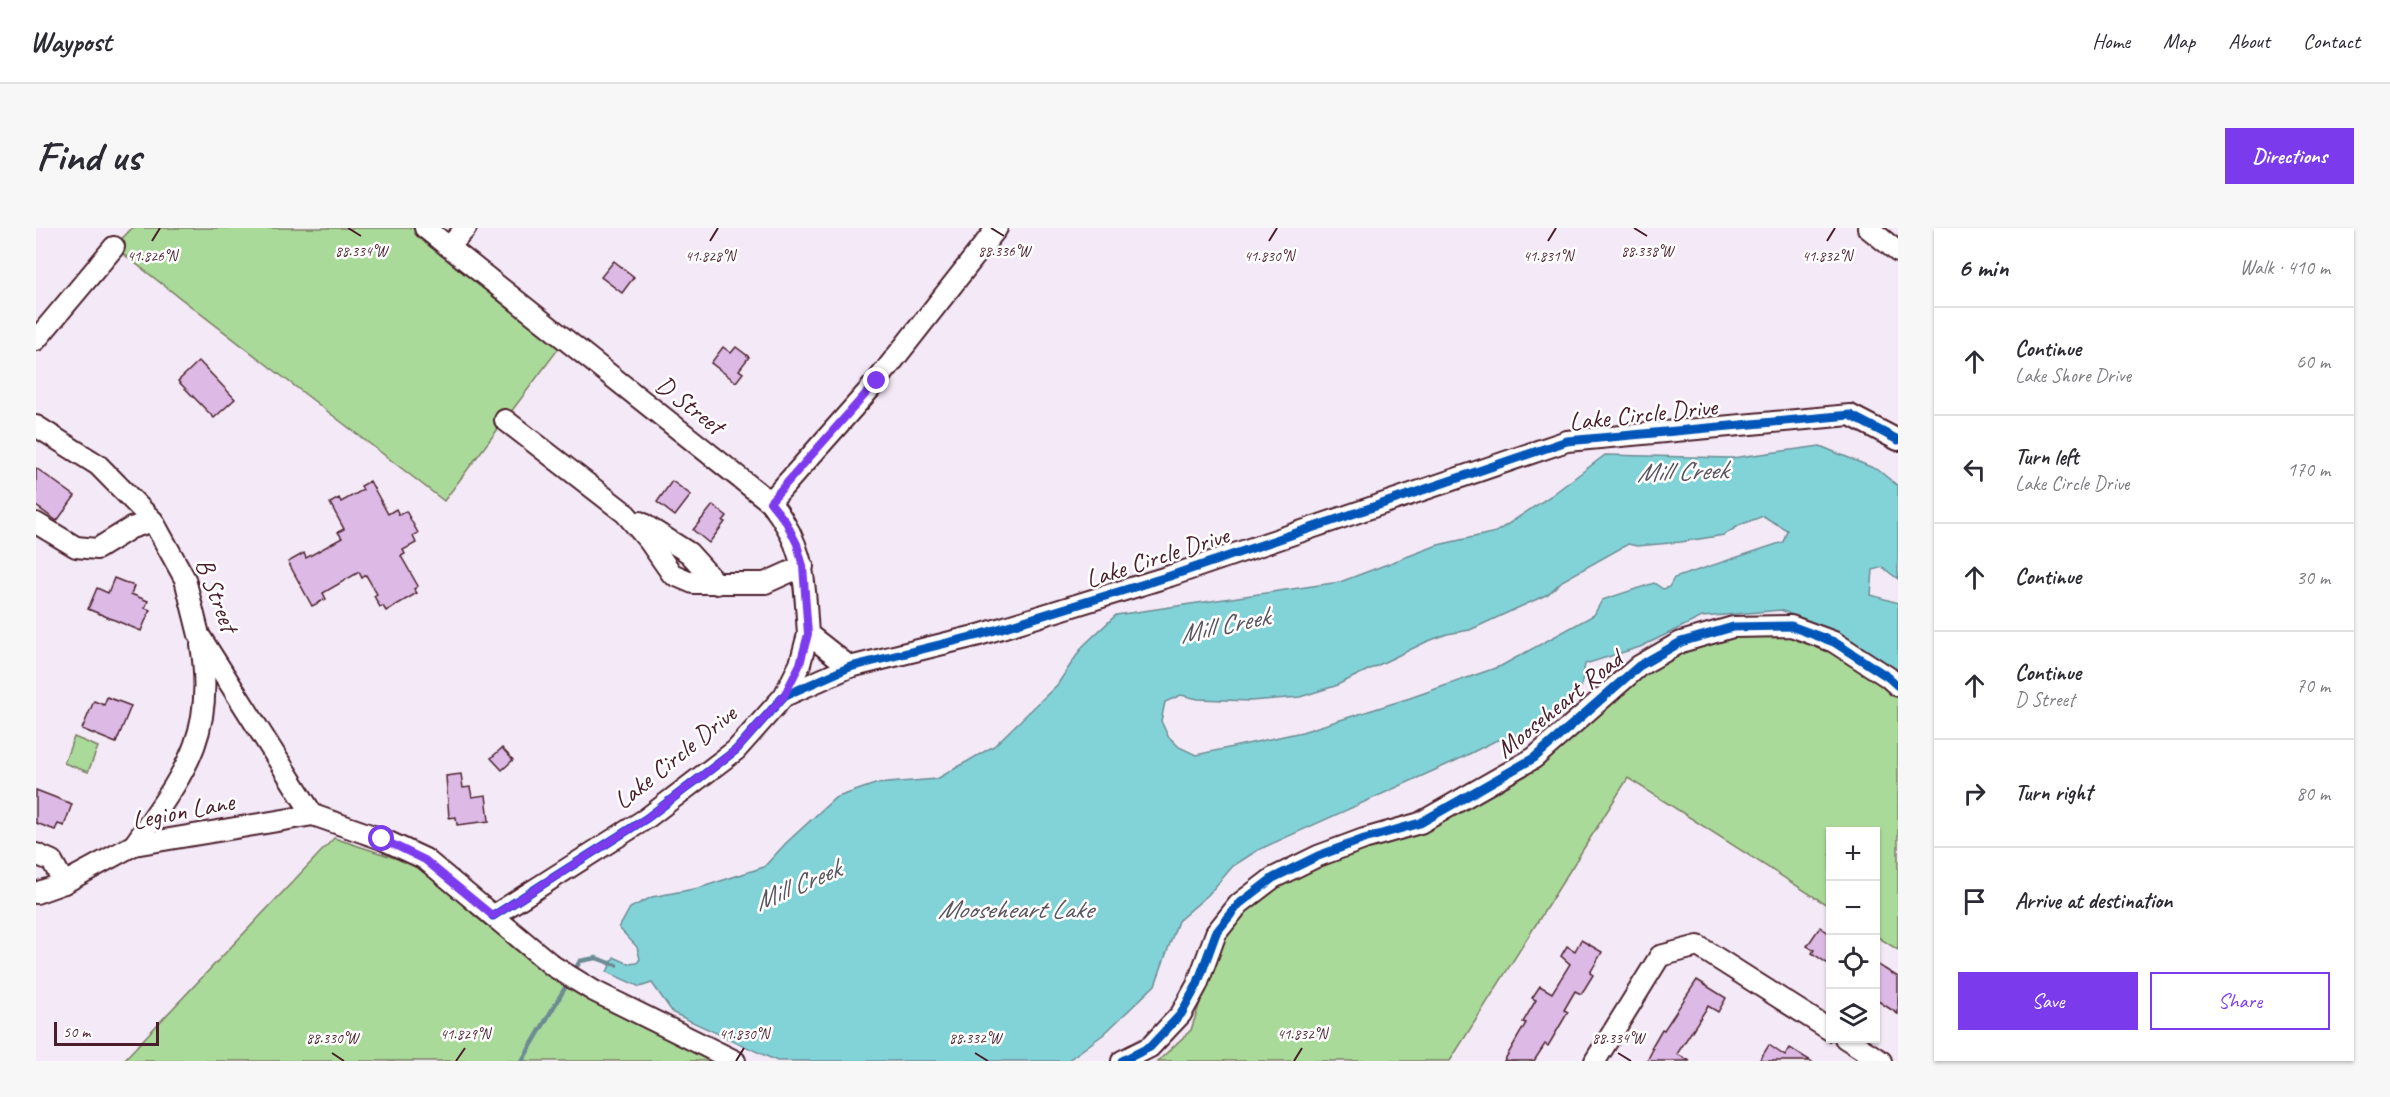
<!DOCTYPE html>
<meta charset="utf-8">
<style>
:root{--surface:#fff;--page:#f7f7f7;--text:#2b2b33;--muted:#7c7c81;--line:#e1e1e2;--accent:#7c3aed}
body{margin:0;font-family:Caveat,sans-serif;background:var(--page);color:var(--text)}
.controls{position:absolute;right:18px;bottom:18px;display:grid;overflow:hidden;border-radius:0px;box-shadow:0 2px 4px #0004}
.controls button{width:54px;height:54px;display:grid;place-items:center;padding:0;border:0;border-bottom:2px solid var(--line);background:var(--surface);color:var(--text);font:30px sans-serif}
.scale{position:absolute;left:18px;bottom:15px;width:105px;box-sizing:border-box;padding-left:6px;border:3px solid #4a1f2b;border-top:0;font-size:16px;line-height:21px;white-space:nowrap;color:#4a1f2b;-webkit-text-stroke:4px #fff;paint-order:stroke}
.stop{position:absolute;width:18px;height:18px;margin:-14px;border:4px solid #7c3aed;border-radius:50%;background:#fff}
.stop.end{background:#7c3aed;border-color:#fff;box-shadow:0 2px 6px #0008}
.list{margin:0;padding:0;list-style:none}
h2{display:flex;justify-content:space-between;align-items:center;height:78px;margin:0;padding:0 24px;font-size:26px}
h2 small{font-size:20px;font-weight:400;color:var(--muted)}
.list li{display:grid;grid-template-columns:39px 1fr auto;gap:18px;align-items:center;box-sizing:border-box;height:108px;padding:0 24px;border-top:2px solid var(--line)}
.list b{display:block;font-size:22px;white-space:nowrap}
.list p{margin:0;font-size:20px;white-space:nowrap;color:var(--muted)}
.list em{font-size:20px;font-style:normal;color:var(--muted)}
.actions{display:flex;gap:12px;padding:18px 24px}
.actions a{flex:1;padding:14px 0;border:2px solid var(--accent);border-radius:0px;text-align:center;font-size:21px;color:var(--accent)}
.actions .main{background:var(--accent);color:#fff}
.icon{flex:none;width:33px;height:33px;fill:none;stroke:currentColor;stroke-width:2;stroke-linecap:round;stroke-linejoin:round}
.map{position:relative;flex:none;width:1862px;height:833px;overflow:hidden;border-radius:0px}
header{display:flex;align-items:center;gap:36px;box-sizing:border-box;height:84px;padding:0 30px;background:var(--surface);border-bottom:2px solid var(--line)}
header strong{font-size:28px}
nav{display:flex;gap:33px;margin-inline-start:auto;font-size:21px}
.intro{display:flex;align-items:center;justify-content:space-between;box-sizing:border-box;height:144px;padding:0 36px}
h1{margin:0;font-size:42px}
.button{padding:15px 27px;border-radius:0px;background:var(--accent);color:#fff;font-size:21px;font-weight:700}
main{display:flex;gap:36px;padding:0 36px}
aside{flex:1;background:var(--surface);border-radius:0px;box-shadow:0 2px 4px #0004}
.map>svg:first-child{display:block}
</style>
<header>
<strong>Waypost</strong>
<nav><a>Home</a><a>Map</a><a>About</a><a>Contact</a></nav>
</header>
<div class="intro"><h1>Find us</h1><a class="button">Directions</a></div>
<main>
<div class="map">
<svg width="1862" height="833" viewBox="0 0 1862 833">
<rect width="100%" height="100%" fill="#f4eaf7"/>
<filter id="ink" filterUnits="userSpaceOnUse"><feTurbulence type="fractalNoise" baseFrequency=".0167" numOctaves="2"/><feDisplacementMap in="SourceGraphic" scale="12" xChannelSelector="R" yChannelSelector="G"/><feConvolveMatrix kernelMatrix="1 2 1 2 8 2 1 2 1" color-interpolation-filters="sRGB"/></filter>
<g filter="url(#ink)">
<g fill="#aada9a" stroke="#7a7c62" stroke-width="1.5">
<polygon points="96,0 389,0 529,112 408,273 78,19"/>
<polygon points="1758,404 1801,422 1862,466 1862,722 1840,708 1840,604 1794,604 1794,679 1592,550 1414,833 1122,833 1155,802 1180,726 1200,690 1245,655 1298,627 1394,594 1618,438 1677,408"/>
<polygon points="38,509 62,519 52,544 28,535"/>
<polygon points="298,610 386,639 441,690 535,762 685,833 87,833"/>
</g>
<path fill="#82d3d8" stroke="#6c8b93" stroke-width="1.5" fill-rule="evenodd" d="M1784,218l58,24 20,16v93l-16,-12 -9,3 -2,25 27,8v68l-55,-34 -62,-27 -79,7 -62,30 -55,17 -4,24 -15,20 -30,23 -41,10 -40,20 -197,89 -25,16 -25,29 -30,26 -23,64 -51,49 -37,27h-290l-104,-48 -21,-30 -12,4 -33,-15 7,-15 15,7 8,-1 3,-4 -3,-12 -18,-19 11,-20 22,-11 47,-9 65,-21 22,-24 49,-45 40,-14 62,-5 57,-33 63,-61 26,-39 33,-31 224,-33 98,-37 58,-13 56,-37 53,-40 127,3zM1727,288l24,14 -4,12 -109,36 -5,9 -6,2 -9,-6 -52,17 -8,15 -93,51 -91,32 -108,34 -106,23 -17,-8 -11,-11 -7,-15 4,-19 16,-7 17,4 52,2 50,-4 35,-11 91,-44 21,-8 23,-4 78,-36 14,-13 66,-37 9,2 44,-4 43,-7 16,-10z"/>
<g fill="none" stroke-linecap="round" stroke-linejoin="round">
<g stroke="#6c8b93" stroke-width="4.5">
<polyline points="537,745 544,733 560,730 580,737"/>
<polyline points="486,833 533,753"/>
</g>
</g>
<g fill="#dcbae5" stroke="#4a1f2b" stroke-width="1.5">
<polygon points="578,33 598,49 586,65 565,49"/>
<polygon points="687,119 695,125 700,119 713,129 703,142 707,145 700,154 675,135"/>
<polygon points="163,133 199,171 178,190 142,153"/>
<polygon points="0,240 39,268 21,293 0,278"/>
<polygon points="334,253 352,286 360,281 363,287 370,283 382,305 377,308 380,315 367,322 369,326 365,328 382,358 378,361 381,365 350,383 347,378 344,379 338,368 341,366 330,347 326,350 323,344 287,365 290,371 276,378 252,334 268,325 270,330 306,310 302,304 308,301 294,275 303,270 305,274 327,262 325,258"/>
<polygon points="636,253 655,267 639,288 621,274"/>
<polygon points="677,277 691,288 687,293 689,294 673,315 657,302"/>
<polygon points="78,350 98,358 95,366 112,373 109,380 114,382 105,403 52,381 61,360 72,365"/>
<polygon points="71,469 95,478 80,515 46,501 58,473 68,477"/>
<polygon points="466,520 477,532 466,542 455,530"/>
<polygon points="425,546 427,560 434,559 436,569 450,567 453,593 421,597 420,589 413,590 410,548"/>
<polygon points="0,562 36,576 28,598 22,596 19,602 0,595"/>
<polygon points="1784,699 1794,706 1794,737 1776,725 1778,722 1771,718"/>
<polygon points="1545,712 1566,724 1554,745 1557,747 1549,760 1545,766 1539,763 1528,782 1532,784 1512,818 1509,816 1498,833 1468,833 1490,795 1487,794 1500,772 1496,770 1504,758 1516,765 1534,736 1525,728 1531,718 1539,723"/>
<polygon points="1839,735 1862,749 1862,786 1839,771"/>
<polygon points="1661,752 1690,770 1682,784 1672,778 1641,826 1654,833 1611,833 1617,821 1615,820 1626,801 1628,802"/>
<polygon points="1733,817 1749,828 1754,820 1775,833 1723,833"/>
</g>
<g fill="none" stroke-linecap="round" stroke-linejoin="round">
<g stroke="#4a1f2b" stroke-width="24">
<g id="minor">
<path d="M389,0l345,274c36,45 34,77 38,132l42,33"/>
<polyline points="1832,0 1862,24"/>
<polyline points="413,19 430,0"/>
<polyline points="0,112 78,19"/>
<polyline points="469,192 589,285 613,313 636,346 657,355 729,355 767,338"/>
<polyline points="0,198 62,237 117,293 149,351 163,407 277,587"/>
<polyline points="734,274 841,153 961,0"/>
<polyline points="604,294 653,325 681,356"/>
<polyline points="0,295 40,319 61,321 95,300 117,293"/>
<polyline points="748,468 764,436 772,406"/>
<path d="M98,617c49,-71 82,-108 67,-200"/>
<polyline points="0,626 16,633 28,655"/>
<polyline points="0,665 28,655 98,617 277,587 346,611 389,631 517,738 558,763 699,833"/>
<polyline points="457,688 611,590 700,522 748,468 814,439 943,407 1134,348 1531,213 1814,187 1862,212"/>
<polyline points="1809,810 1845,833"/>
<polyline points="1086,833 1114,819 1145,786 1161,757 1180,705 1203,676 1237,650 1282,628 1328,611 1384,595 1498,530 1603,438 1645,414 1697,399 1755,398 1798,414 1852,449 1862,458"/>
<polyline points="1559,833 1624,728 1662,718 1794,802"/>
</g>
</g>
<use href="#minor" stroke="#fff" stroke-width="20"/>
<g stroke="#fff" stroke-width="13">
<g id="cycleway">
<polyline points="457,688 611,590 700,522 748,468 814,439 943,407 1134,348 1531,213 1814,187 1862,212"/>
<polyline points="1086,833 1114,819 1145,786 1161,757 1180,705 1203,676 1237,650 1282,628 1328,611 1384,595 1498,530 1603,438 1645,414 1697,399 1755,398 1798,414 1852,449 1862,458"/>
</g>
</g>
<use href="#cycleway" stroke="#0057b8" stroke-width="9"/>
</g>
</g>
<g fill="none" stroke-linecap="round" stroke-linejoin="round" filter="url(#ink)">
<polyline stroke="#7c3aed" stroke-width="8" points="346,611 389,632 457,688 611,590 700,522 748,468 764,436 772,406 767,338 761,316 750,294 734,274 841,153"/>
</g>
<path fill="none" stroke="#4a1f2b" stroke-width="2" d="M312,0l13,8M955,0l13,8M1598,0l13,8M116,13l8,-13M674,13l8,-13M1233,13l8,-13M1512,13l8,-13M1791,13l8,-13M296,825l12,8M939,825l13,8M1582,825l13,8M420,833l9,-13M700,833l8,-13M1258,833l8,-13"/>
<g text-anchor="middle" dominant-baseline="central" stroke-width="5" stroke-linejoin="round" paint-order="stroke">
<g font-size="26" fill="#4a1f2b" stroke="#fff">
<text transform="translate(654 177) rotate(38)">D Street</text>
<text transform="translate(1607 186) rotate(-6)">Lake Circle Drive</text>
<text transform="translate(1121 329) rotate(-18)">Lake Circle Drive</text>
<text transform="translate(181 367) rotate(69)">B Street</text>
<text transform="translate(1523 476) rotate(-39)">Mooseheart Road</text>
<text transform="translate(639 529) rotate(-39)">Lake Circle Drive</text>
<text transform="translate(147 583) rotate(-11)">Legion Lane</text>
</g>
<g font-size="27" font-style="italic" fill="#5b555f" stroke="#fff">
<text transform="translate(1646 243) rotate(-2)">Mill Creek</text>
<text transform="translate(1188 397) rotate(-12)">Mill Creek</text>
<text transform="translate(761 657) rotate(-23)">Mill Creek</text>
<text x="979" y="681">Mooseheart Lake</text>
</g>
</g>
<g font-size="15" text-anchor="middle" fill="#4a1f2b" stroke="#fff" stroke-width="5" stroke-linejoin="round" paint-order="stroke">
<text x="1611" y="28">88.338°W</text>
<text x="325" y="28">88.334°W</text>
<text x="968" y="28">88.336°W</text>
<text x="674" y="33">41.828°N</text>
<text x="1233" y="33">41.830°N</text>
<text x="1512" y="33">41.831°N</text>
<text x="1791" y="33">41.832°N</text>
<text x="116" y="33">41.826°N</text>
<text x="429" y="811">41.829°N</text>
<text x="708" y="811">41.830°N</text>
<text x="1266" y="811">41.832°N</text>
<text x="296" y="815">88.330°W</text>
<text x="939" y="815">88.332°W</text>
<text x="1582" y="815">88.334°W</text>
</g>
</svg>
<div class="controls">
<button>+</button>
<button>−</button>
<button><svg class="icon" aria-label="locate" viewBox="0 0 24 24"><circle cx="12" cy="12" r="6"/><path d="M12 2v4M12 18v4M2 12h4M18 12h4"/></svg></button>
<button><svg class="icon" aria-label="layers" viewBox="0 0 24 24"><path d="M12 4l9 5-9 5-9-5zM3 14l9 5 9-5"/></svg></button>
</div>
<div class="scale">50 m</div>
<div class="stop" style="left:346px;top:611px"></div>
<div class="stop end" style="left:841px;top:153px"></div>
</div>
<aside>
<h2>6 min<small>Walk · 410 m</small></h2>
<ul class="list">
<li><svg class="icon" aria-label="ahead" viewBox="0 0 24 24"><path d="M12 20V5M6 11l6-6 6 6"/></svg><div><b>Continue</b><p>Lake Shore Drive</p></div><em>60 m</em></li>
<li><svg class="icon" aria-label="left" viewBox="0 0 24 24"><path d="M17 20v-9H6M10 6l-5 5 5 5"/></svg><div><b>Turn left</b><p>Lake Circle Drive</p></div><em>170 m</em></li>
<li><svg class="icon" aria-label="ahead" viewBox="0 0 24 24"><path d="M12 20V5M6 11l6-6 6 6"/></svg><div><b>Continue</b></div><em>30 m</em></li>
<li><svg class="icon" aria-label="ahead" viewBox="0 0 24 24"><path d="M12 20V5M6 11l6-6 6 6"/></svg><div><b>Continue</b><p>D Street</p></div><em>70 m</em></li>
<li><svg class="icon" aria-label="right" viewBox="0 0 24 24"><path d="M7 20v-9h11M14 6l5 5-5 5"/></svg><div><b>Turn right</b></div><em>80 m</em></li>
<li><svg class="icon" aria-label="arrive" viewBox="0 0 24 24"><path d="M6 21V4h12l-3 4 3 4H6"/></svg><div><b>Arrive at destination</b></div></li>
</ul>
<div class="actions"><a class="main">Save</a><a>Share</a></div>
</aside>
</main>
